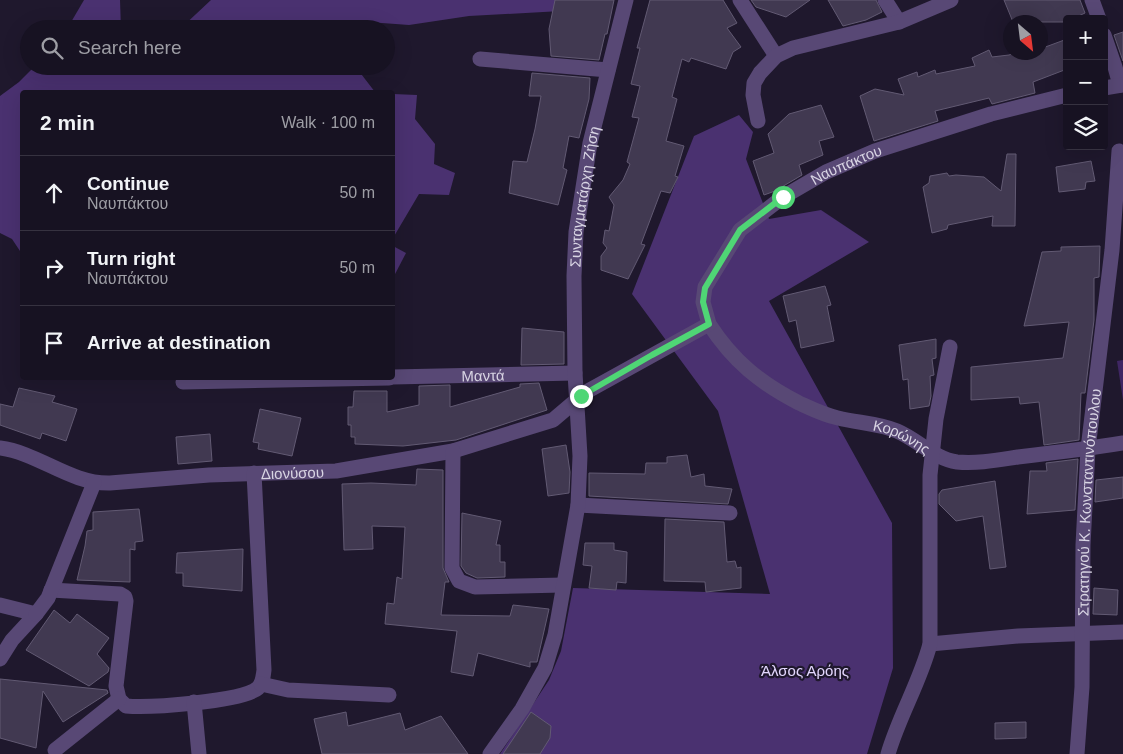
<!DOCTYPE html>
<meta charset="utf-8">
<style>
:root{--surface:#171222;--page:#24202f;--text:#f1f3f6;--muted:#9e9ea5;--line:#363240}
body{margin:0;font-family:Arial,sans-serif;background:var(--page);color:var(--text)}
.controls{position:absolute;right:15px;top:15px;display:grid;overflow:hidden;border-radius:5px;box-shadow:0 5px 20px #0002}
.controls button{width:45px;height:45px;display:grid;place-items:center;padding:0;border:0;border-bottom:1px solid var(--line);background:var(--surface);color:var(--text);font:25px sans-serif}
.compass{position:absolute;left:1003px;top:15px;width:45px;height:45px;border-radius:50%;background:var(--surface);box-shadow:0 5px 20px #0002;rotate:152deg}
.stop{position:absolute;width:15px;height:15px;margin:-11px;border:4px solid #4fd675;border-radius:50%;background:#fff}
.stop.end{background:#4fd675;border-color:#fff;box-shadow:0 1px 5px #0008}
.list{margin:0;padding:0;list-style:none}
h2{display:flex;justify-content:space-between;align-items:center;height:65px;margin:0;padding:0 20px;font-size:21px}
h2 small{font-size:16px;font-weight:400;color:var(--muted)}
.list li{display:grid;grid-template-columns:32px 1fr auto;gap:15px;align-items:center;box-sizing:border-box;height:75px;padding:0 20px;border-top:1px solid var(--line)}
.list b{display:block;font-size:19px;white-space:nowrap}
.list p{margin:0;font-size:16px;white-space:nowrap;color:var(--muted)}
.list em{font-size:16px;font-style:normal;color:var(--muted)}
.icon{flex:none;width:28px;height:28px;fill:none;stroke:currentColor;stroke-width:2;stroke-linecap:round;stroke-linejoin:round}
.map{position:relative;flex:none;width:1123px;height:754px;overflow:hidden}
.search{position:absolute;background:var(--surface);box-shadow:0 5px 20px #0002;left:20px;top:20px;width:375px;height:55px;display:flex;align-items:center;gap:12px;box-sizing:border-box;padding:0 18px;border-radius:28px;color:var(--muted);font-size:19px}
.panel{position:absolute;background:var(--surface);box-shadow:0 5px 20px #0002;left:20px;top:90px;width:375px;height:290px;border-radius:5px}
.map>svg:first-child{display:block}
</style>
<div class="map">
<svg width="1123" height="754" viewBox="0 0 1123 754">
<rect width="100%" height="100%" fill="#1f182d"/>
<polygon fill="#3f2663" points="1123,360 1123,400 1117,361"/>
<g fill="#4a3170">
<polygon points="84,0 120,0 121,29 67,29"/>
<polygon points="211,0 562,0 561,11 469,16 409,25 355,21 342,29 180,29"/>
<polygon points="35,66 355,66 375,92 22,92 22,254 12,239 0,233 0,96 19,82"/>
<polygon points="393,94 417,95 415,119 435,144 434,164 455,173 449,195 419,194 393,238"/>
<polygon points="739,115 753,132 746,159 769,219 821,210 869,242 769,301 892,523 893,668 867,754 500,754 549,680 561,651 573,588 770,594 718,411 632,294 694,136"/>
<polygon points="393,246 406,253 393,278"/>
</g>
<g fill="#413951" stroke="#625a73">
<polygon points="555,0 614,0 607,34 605,34 599,60 551,56 549,29"/>
<polygon points="650,0 723,0 737,23 727,28 741,47 733,52 726,69 691,58 689,62 682,59 672,97 677,99 666,141 684,146 675,176 678,177 670,193 661,191 641,244 645,245 628,279 601,270 601,256 607,248 603,243 605,230 609,231 614,205 609,197 623,180 630,164 627,162 639,118 632,117 640,86 631,84 640,48 637,48"/>
<polygon points="751,0 810,0 786,17 756,7"/>
<polygon points="828,0 876,0 882,12 866,20 843,26"/>
<polygon points="1004,0 1080,0 1085,13 1072,19 1067,19 1067,21 1063,22 1013,22"/>
<polygon points="1123,32 1123,61 1114,35"/>
<polygon points="1067,39 1067,69 1033,82 1035,93 992,104 989,98 935,111 938,121 874,141 860,96 875,89 904,95 898,79 917,72 918,77 935,70 936,74 975,66 972,58 989,50 992,57 1009,55 1017,52 1027,54 1040,52 1040,49"/>
<polygon points="532,73 590,78 589,99 579,138 569,136 563,168 567,170 558,205 509,193 513,161 527,162 535,129 541,96 529,96"/>
<polygon points="821,105 834,137 819,141 823,155 799,165 802,175 775,191 764,195 753,161 774,153 768,134 789,114"/>
<polygon points="1007,154 1016,154 1015,226 992,226 993,216 948,225 947,229 932,233 923,187 929,183 930,176 947,173 949,176 956,175 984,177 1001,191"/>
<polygon points="1091,161 1095,181 1086,182 1085,189 1059,192 1056,167"/>
<polygon points="1100,246 1099,277 1094,278 1094,320 1085,393 1081,393 1079,440 1044,445 1039,402 1020,404 1019,397 971,400 971,367 1063,358 1069,322 1024,326 1042,252 1061,251 1061,247"/>
<polygon points="825,286 831,305 827,306 834,341 801,348 796,320 789,322 783,296"/>
<polygon points="522,328 564,332 564,364 521,365"/>
<polygon points="936,339 936,358 932,359 934,375 930,376 931,396 929,406 910,409 908,379 903,380 899,345"/>
<polygon points="539,383 547,410 456,440 403,446 355,444 355,437 351,437 351,425 348,425 348,407 353,407 354,391 387,391 387,412 419,405 419,386 450,385 450,407 520,387 520,384"/>
<polygon points="19,388 55,396 52,402 77,409 66,441 42,433 40,439 0,425 0,404 13,407"/>
<polygon points="260,409 301,418 292,456 258,449 259,443 253,442"/>
<polygon points="210,434 212,461 178,464 176,437"/>
<polygon points="566,445 570,472 569,493 548,496 542,449"/>
<polygon points="687,455 691,477 704,474 705,486 732,489 728,504 589,496 589,473 645,474 646,463 667,463 667,457"/>
<polygon points="1078,459 1075,510 1027,514 1030,471 1047,471 1046,463"/>
<polygon points="417,469 443,470 443,568 449,582 445,582 441,615 510,616 513,605 549,609 537,662 530,662 530,667 478,653 473,676 451,672 457,631 385,624 387,603 394,604 397,577 402,579 405,527 372,526 373,549 344,550 342,484 371,483 416,485"/>
<polygon points="1123,477 1123,498 1095,502 1096,480"/>
<polygon points="995,481 1006,567 990,569 983,516 956,521 939,504 939,494 942,490"/>
<polygon points="139,509 143,541 135,542 135,550 130,549 130,582 77,580 85,546 87,531 93,530 93,512"/>
<polygon points="462,513 501,521 496,545 500,545 500,562 505,562 505,577 477,578 466,573 461,566"/>
<polygon points="665,519 724,522 727,562 735,561 737,568 741,567 741,588 706,592 705,582 664,581"/>
<polygon points="585,543 614,543 614,550 627,552 626,583 617,582 616,590 589,588 592,566 583,565"/>
<polygon points="243,549 242,591 183,586 183,573 176,573 177,553"/>
<polygon points="1094,588 1118,590 1117,615 1093,614"/>
<polygon points="54,610 70,623 77,614 109,638 97,654 109,668 108,672 89,686 26,650"/>
<polygon points="0,679 107,690 108,693 63,722 43,691 36,748 0,738"/>
<polygon points="346,712 348,726 400,713 405,730 441,716 468,754 322,754 314,719"/>
<polygon points="531,712 551,726 550,738 540,754 503,754"/>
<polygon points="1026,722 1026,738 995,739 995,723"/>
</g>
<g fill="none" stroke-linecap="round" stroke-linejoin="round">
<g stroke="#584875" stroke-width="15">
<polyline points="740,0 776,56"/>
<polyline points="885,0 899,22"/>
<polyline points="1092,0 1099,19"/>
<polyline points="1104,35 1115,67 1120,85"/>
<polyline points="480,59 608,70"/>
<polyline points="1104,88 1123,85"/>
<polyline points="758,121 753,95 754,83 760,73 776,56 793,48 899,22 951,0"/>
<path id="s1" d="M709,324c24,37 51,59 90,79 13,6 25,12 39,15 20,5 40,5 59,13 21,9 38,28 60,31 20,2 41,-2 61,-5 35,-4 70,-8 105,-14"/>
<path id="s2" d="M392,377l183,-4"/>
<polyline points="183,382 389,378"/>
<path id="s3" d="M0,448c39,5 70,36 110,35l99,-8 127,-4 117,-20 100,-31 33,-28 123,-68 -6,-22 2,-15 35,-57 43,-33 43,-25 49,-21 116,-37 76,-19"/>
<polyline points="453,451 452,568 459,581 475,587 563,585"/>
<polyline points="578,505 730,513"/>
<path d="M51,590l69,4 5,3 1,4 -10,85 3,13 7,7c22,2 116,-4 132,-18 5,-5 5,-11 6,-18l-10,-197"/>
<polyline points="0,605 36,614 12,640 0,659"/>
<polyline points="36,614 48,598 94,483"/>
<polyline points="930,644 1018,636 1123,632"/>
<polyline points="261,684 288,690 389,695"/>
<polyline points="194,702 199,754"/>
<polyline points="55,750 119,699"/>
<path id="s4" d="M490,754l32,-45 23,-41 10,-33 23,-130 2,-49 -5,-83 -1,-97 2,-44 14,-89 36,-143"/>
<path d="M888,754c11,-38 32,-72 42,-110v-169l6,-56 14,-72"/>
<path id="s5" d="M1077,754l5,-67 1,-142 5,-96 24,-199 7,-99"/>
</g>
</g>
<g fill="none" stroke-linecap="round" stroke-linejoin="round">
<polyline stroke="#4fd675" stroke-width="6" points="581,396 652,355 709,324 703,302 705,288 740,230 783,197"/>
</g>
<g text-anchor="middle" dominant-baseline="central" stroke-width="4.5" stroke-linejoin="round" paint-order="stroke">
<g font-size="15" fill="#d8d4e3" stroke="#1f182d">
<text stroke="none"><textPath href="#s3" startOffset="980">Ναυπάκτου</textPath></text>
<text stroke="none"><textPath href="#s4" startOffset="578">Συνταγματάρχη Ζήση</textPath></text>
<text stroke="none"><textPath href="#s2" startOffset="91">Μαντά</textPath></text>
<text stroke="none"><textPath href="#s1" startOffset="230">Κορώνης</textPath></text>
<text stroke="none"><textPath href="#s3" startOffset="299">Διονύσου</textPath></text>
<text stroke="none"><textPath href="#s5" startOffset="252">Στρατηγού Κ. Κωνσταντινόπουλου</textPath></text>
</g>
<g font-size="15" fill="#e3d7fe" stroke="#1f182d">
<text x="805" y="670">Άλσος Αρόης</text>
</g>
</g>
</svg>
<div class="controls">
<button>+</button>
<button>−</button>
<button><svg class="icon" aria-label="layers" viewBox="0 0 24 24"><path d="M12 4l9 5-9 5-9-5zM3 14l9 5 9-5"/></svg></button>
</div>
<svg class="compass" viewBox="-18 -18 36 36"><path d="M0-13l5 13h-10z" fill="#e53935"/><path d="M0 13l5-13h-10z" fill="#9e9ea5"/></svg>
<div class="stop" style="left:783px;top:197px"></div>
<div class="stop end" style="left:581px;top:396px"></div>
<div class="search"><svg class="icon" aria-label="search" viewBox="0 0 24 24"><circle cx="10" cy="10" r="6"/><path d="M15 15l6 6"/></svg>Search here</div>
<section class="panel">
<h2>2 min<small>Walk · 100 m</small></h2>
<ul class="list">
<li><svg class="icon" aria-label="ahead" viewBox="0 0 24 24"><path d="M12 20V5M6 11l6-6 6 6"/></svg><div><b>Continue</b><p>Ναυπάκτου</p></div><em>50 m</em></li>
<li><svg class="icon" aria-label="right" viewBox="0 0 24 24"><path d="M7 20v-9h11M14 6l5 5-5 5"/></svg><div><b>Turn right</b><p>Ναυπάκτου</p></div><em>50 m</em></li>
<li><svg class="icon" aria-label="arrive" viewBox="0 0 24 24"><path d="M6 21V4h12l-3 4 3 4H6"/></svg><div><b>Arrive at destination</b></div></li>
</ul>
</section>
</div>
